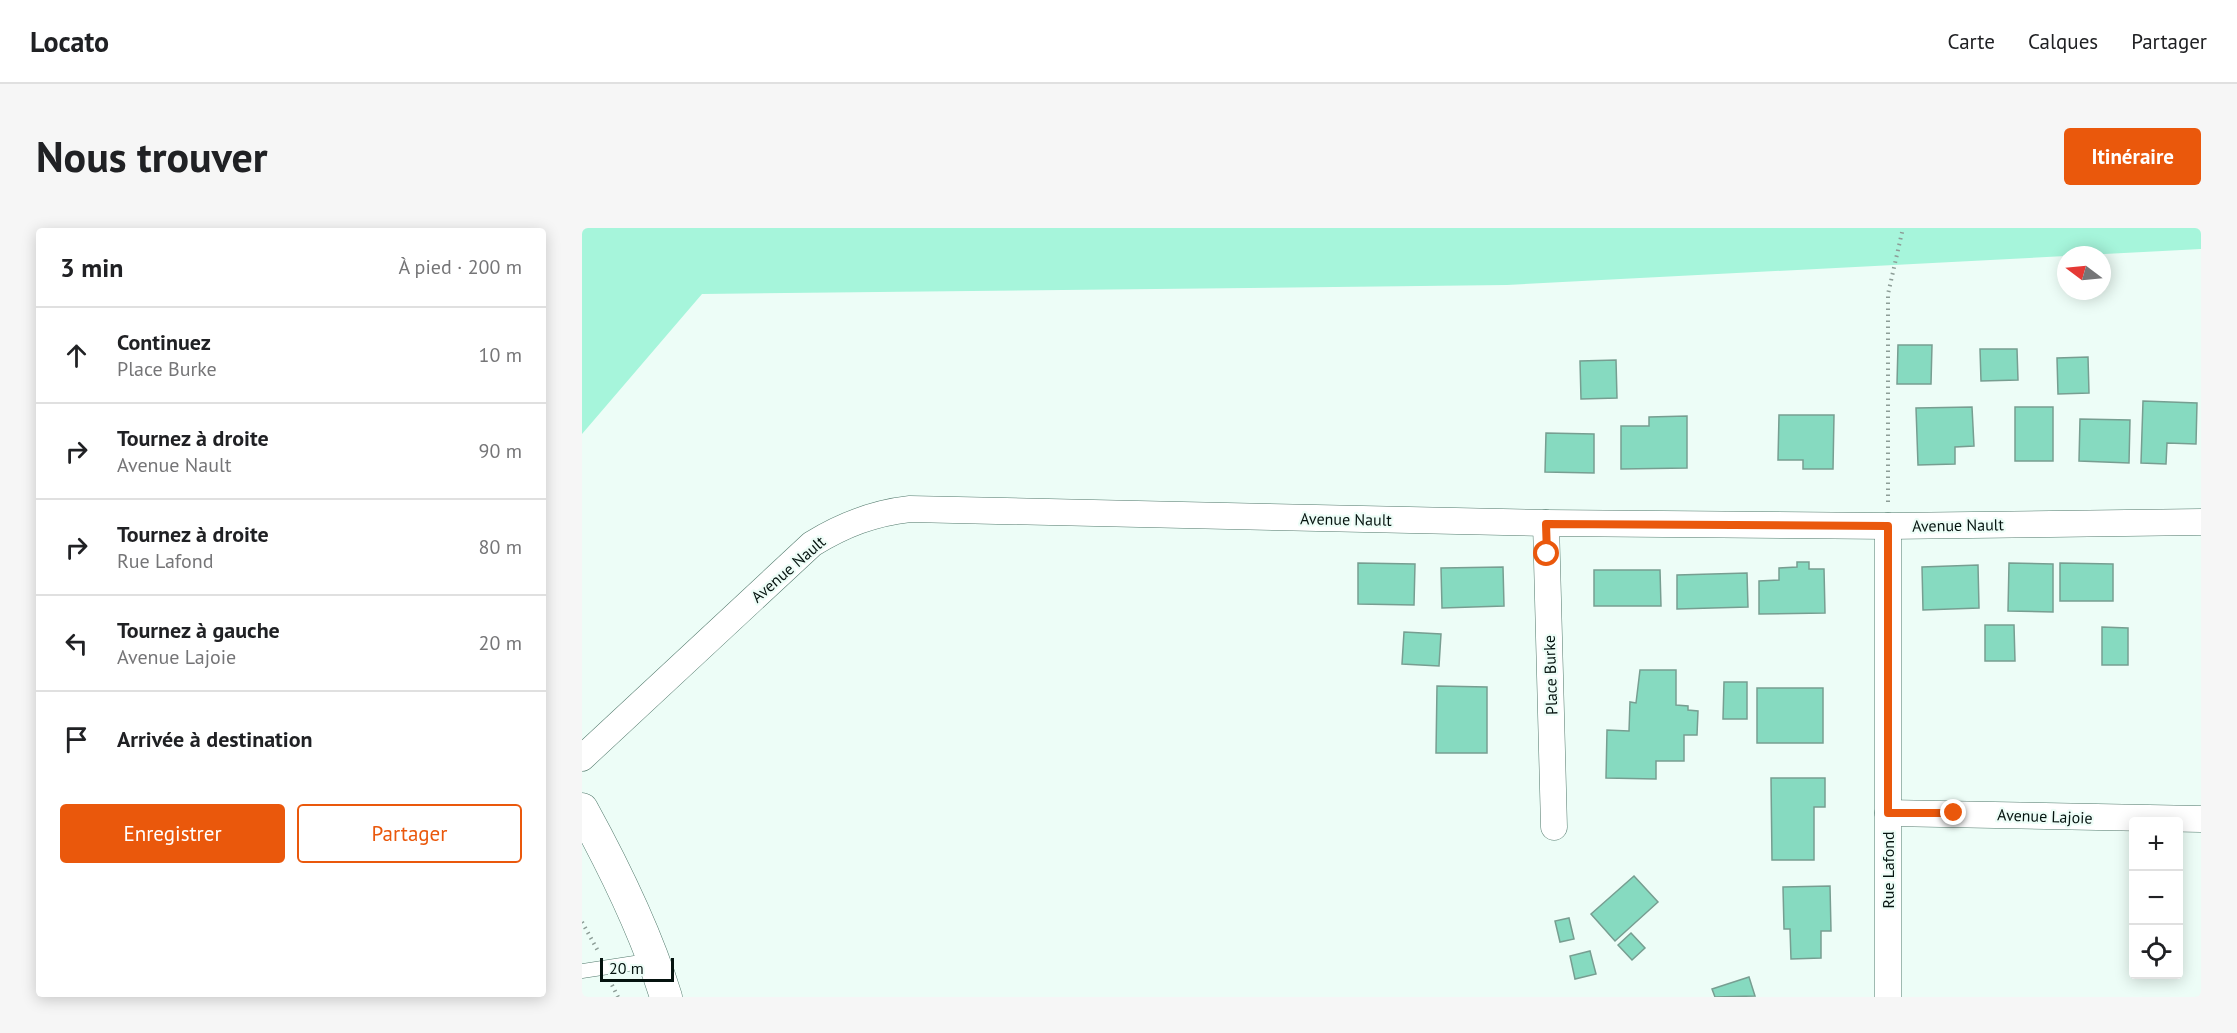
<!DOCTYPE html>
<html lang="fr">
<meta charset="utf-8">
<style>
:root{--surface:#fff;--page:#f6f6f6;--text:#202124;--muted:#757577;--line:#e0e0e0;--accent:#ea580c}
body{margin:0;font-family:"PT Sans",sans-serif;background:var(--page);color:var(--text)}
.controls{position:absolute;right:18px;bottom:18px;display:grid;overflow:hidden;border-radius:6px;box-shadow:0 3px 15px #0003}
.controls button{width:54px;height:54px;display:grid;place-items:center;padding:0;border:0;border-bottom:2px solid var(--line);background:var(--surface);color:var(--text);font:30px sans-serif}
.compass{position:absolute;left:1475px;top:18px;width:54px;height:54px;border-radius:50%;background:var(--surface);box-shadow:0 3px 15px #0003;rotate:286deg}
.scale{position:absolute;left:18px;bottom:15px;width:74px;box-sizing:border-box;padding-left:6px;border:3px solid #05130f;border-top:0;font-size:16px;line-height:21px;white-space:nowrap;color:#05130f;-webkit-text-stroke:4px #edfdf7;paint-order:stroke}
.stop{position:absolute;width:18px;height:18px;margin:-14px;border:4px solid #ea580c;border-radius:50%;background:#fff}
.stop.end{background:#ea580c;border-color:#fff;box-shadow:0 2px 6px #0008}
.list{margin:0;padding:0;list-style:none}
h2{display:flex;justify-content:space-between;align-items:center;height:78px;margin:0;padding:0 24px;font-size:26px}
h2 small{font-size:20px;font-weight:400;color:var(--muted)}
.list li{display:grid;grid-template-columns:39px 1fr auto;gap:18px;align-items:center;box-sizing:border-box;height:96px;padding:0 24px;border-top:2px solid var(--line)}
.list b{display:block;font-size:22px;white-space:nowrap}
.list p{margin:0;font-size:20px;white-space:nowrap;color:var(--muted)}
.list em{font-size:20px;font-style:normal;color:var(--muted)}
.actions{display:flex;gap:12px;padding:18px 24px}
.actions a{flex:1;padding:14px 0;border:2px solid var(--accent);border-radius:6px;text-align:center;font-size:21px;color:var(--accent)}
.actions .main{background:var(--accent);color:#fff}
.icon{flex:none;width:33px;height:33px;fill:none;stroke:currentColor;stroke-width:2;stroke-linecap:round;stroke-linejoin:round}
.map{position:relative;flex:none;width:1619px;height:769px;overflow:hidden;border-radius:6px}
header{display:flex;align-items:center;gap:36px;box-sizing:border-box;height:84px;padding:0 30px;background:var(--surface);border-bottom:2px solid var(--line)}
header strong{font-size:28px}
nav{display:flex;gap:33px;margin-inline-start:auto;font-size:21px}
.intro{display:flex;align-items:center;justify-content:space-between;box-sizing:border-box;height:144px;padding:0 36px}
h1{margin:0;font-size:42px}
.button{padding:15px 27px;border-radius:6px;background:var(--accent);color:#fff;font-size:21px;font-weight:700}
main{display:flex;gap:36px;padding:0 36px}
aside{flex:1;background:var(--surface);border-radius:6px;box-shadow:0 3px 15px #0003}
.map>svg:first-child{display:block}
</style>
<header>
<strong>Locato</strong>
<nav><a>Carte</a><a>Calques</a><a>Partager</a></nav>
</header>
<div class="intro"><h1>Nous trouver</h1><a class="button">Itinéraire</a></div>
<main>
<aside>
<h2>3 min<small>À pied · 200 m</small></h2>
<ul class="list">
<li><svg class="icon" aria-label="ahead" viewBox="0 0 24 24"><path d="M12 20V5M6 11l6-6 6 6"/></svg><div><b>Continuez</b><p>Place Burke</p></div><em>10 m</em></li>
<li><svg class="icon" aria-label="right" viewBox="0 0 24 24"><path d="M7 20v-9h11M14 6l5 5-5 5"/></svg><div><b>Tournez à droite</b><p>Avenue Nault</p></div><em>90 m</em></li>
<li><svg class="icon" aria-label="right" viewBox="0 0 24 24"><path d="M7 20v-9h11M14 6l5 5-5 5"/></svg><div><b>Tournez à droite</b><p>Rue Lafond</p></div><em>80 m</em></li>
<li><svg class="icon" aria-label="left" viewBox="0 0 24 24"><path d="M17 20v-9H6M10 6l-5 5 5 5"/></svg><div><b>Tournez à gauche</b><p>Avenue Lajoie</p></div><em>20 m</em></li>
<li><svg class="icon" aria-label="arrive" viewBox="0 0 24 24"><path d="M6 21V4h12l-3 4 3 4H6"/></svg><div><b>Arrivée à destination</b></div></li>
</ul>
<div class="actions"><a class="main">Enregistrer</a><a>Partager</a></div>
</aside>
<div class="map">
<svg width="1619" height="769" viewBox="0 0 1619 769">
<rect width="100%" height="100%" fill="#edfdf7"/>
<polygon fill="#a6f5db" points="0,0 1619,0 1619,21 925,57 120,66 0,206"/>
<g fill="#86dac0" stroke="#779e91" stroke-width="1.5">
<polygon points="1316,117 1350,117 1349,156 1315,156"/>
<polygon points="1398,121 1435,121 1436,152 1399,153"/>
<polygon points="1506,129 1507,165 1476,166 1475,130"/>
<polygon points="1034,132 1035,170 999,171 998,133"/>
<polygon points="1561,173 1615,175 1614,216 1585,215 1584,236 1559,235"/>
<polygon points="1390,179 1392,218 1373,219 1373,236 1336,237 1334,180"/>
<rect x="1433" y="179" width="38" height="54"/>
<polygon points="1197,187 1252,187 1251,241 1221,241 1221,232 1196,232"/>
<polygon points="1105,188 1105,240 1039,241 1039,198 1067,198 1067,189"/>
<polygon points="1498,191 1548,192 1547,235 1497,233"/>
<polygon points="964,205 1012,206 1012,245 963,244"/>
<polygon points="1215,334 1227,334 1227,341 1242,341 1243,385 1177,386 1177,353 1197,352 1197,340 1215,339"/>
<polygon points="776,335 833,336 832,377 776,376"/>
<polygon points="1427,335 1471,336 1471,384 1426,383"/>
<polygon points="1478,335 1531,336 1531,373 1478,373"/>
<polygon points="1396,337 1397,380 1341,382 1340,339"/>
<polygon points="921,339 922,378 860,380 859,340"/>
<polygon points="1012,342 1078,342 1079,378 1012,378"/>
<polygon points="1165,345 1166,379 1095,381 1095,347"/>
<polygon points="1403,397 1432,397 1433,433 1403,433"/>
<polygon points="1520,399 1546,400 1546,437 1520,437"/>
<polygon points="822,404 859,406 857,438 820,436"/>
<polygon points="1058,442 1094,442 1094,477 1106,478 1106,482 1116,483 1115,507 1102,507 1102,533 1074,533 1074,551 1024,550 1025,502 1047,503 1048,474 1054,475"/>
<polygon points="1142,454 1165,454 1165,491 1141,491"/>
<polygon points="855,458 905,459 905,525 854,525"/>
<rect x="1175" y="460" width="66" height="55"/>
<polygon points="1189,550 1243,550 1243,579 1232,579 1232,632 1190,632"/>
<polygon points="1052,648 1076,674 1033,713 1009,686"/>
<polygon points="1248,658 1249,703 1239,703 1239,730 1209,731 1208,701 1202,701 1201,659"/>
<polygon points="987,690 992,711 978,714 973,693"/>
<polygon points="1049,705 1063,720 1050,732 1036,717"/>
<polygon points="1008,723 1014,746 993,751 988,728"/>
<polygon points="1167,749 1173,768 1133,769 1130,761"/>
</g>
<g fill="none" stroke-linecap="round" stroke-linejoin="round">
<g stroke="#52796c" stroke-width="15">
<polyline id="service" points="0,743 72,732"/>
</g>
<g stroke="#52796c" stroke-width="27">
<g id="minor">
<polyline points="964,295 972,599"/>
<path d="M0,530l230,-214c31,-19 61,-31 98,-35l636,14 342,3 313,-4"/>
<polyline points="1306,585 1619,591"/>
<polyline points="1306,769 1306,298"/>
</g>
</g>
<g stroke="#52796c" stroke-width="33">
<path id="tertiary" d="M0,581c33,60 64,123 84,188"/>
</g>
<g stroke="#8d9d97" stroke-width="4" stroke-dasharray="1.5 4.5" stroke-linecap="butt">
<polyline points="1306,274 1306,66 1321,0"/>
<polyline points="0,694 16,723"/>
<polyline points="30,757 36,769"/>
</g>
<use href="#service" stroke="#fff" stroke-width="14"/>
<use href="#minor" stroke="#fff" stroke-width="26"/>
<use href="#tertiary" stroke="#fff" stroke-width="32"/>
</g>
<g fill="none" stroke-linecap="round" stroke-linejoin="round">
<polyline stroke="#ea580c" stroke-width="8" points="965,326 964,296 1306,298 1306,585 1372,585"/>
</g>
<g text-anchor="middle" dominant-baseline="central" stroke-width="4.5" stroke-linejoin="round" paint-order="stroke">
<g font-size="16" fill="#05130f" stroke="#edfdf7">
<text transform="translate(764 291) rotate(1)">Avenue Nault</text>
<text transform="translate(1376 297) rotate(-1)">Avenue Nault</text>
<text transform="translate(206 341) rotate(-41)">Avenue Nault</text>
<text transform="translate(968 447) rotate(-92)">Place Burke</text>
<text transform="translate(1463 588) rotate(2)">Avenue Lajoie</text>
<text transform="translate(1306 642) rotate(-90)">Rue Lafond</text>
</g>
</g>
</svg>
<div class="controls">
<button>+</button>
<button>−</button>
<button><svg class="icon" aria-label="locate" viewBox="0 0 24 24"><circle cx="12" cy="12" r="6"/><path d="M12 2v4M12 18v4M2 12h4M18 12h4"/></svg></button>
</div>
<svg class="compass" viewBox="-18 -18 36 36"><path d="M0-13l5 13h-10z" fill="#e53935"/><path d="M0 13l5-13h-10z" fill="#757577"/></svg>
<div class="scale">20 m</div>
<div class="stop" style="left:965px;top:326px"></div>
<div class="stop end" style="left:1372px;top:585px"></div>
</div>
</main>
